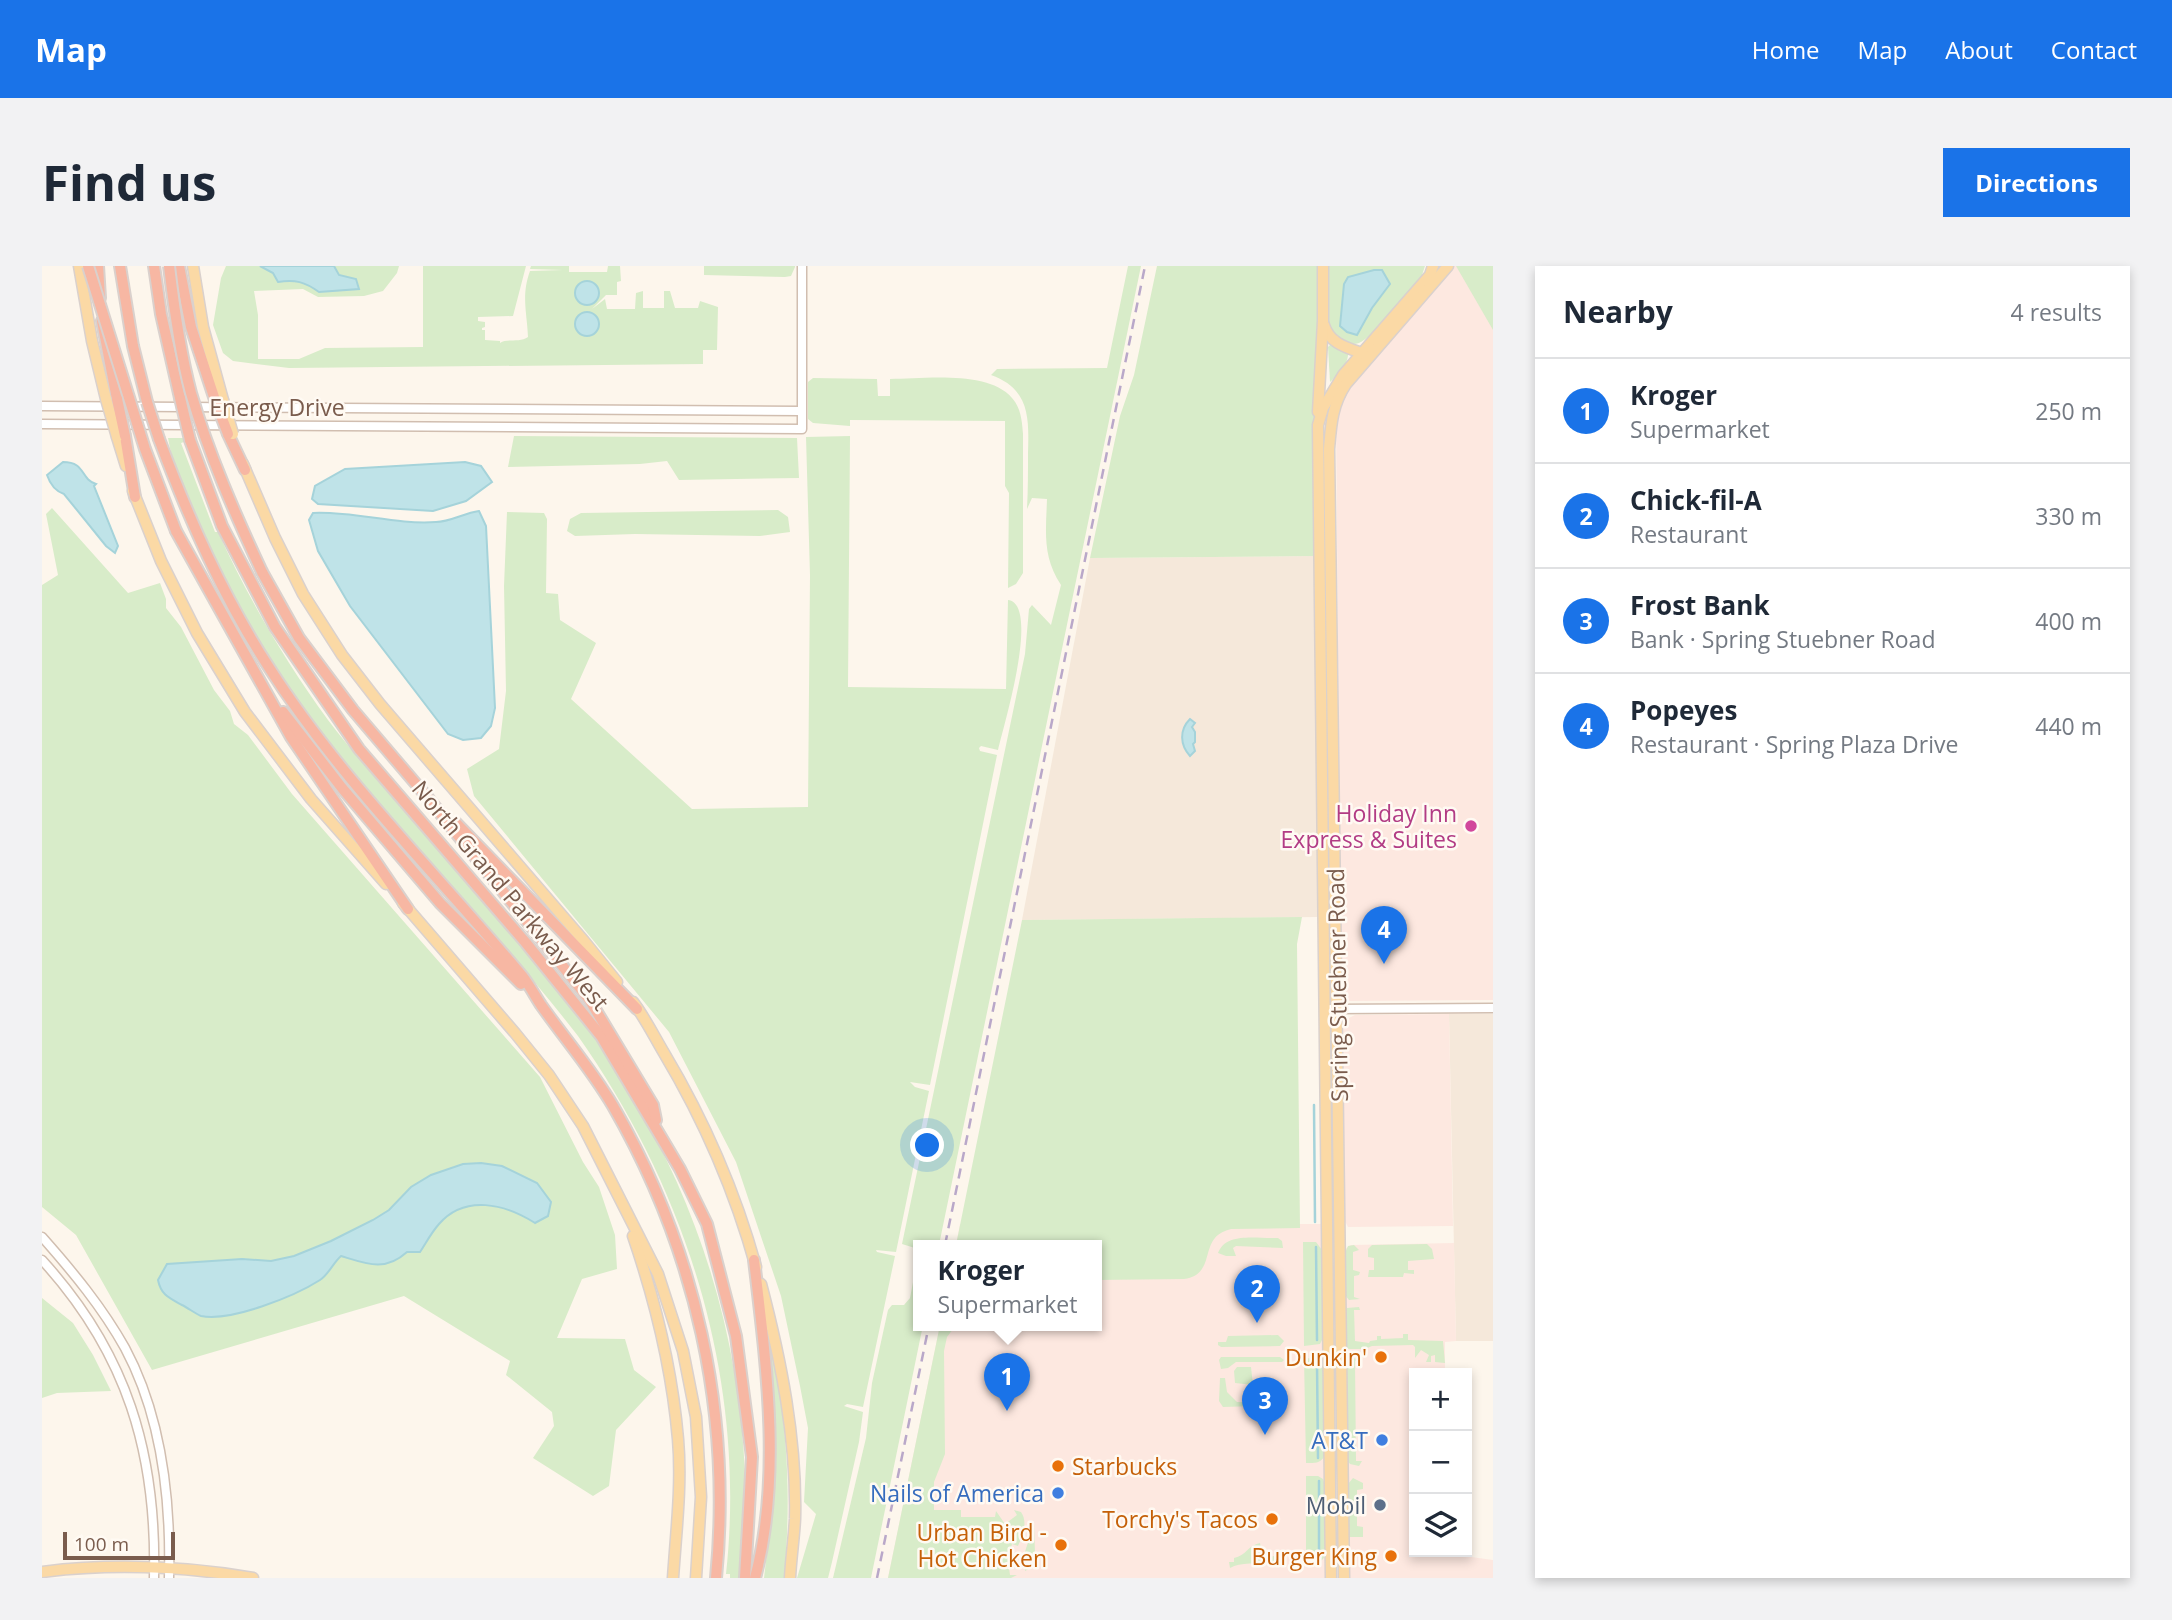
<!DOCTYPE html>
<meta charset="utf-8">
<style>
:root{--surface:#fff;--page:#f2f2f3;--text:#1f2937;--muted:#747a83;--line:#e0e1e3;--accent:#1a73e8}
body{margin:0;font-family:"Open Sans",sans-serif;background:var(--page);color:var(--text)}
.controls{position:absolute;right:21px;bottom:21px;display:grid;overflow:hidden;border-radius:0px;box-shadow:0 4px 10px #0003}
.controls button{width:63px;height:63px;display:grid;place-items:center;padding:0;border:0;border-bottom:2px solid var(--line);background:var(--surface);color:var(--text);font:35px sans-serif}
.scale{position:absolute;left:21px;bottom:18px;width:112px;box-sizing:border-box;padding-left:7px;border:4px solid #7a5c4d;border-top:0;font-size:19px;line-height:24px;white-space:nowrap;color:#7a5c4d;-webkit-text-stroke:5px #fffaf3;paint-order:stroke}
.you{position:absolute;left:886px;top:880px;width:24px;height:24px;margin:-18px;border:5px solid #fff;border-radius:50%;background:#1a73e8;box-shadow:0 0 0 10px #1a73e833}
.badge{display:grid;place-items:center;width:46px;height:46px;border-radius:50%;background:var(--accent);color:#fff;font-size:23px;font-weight:700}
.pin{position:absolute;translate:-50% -58px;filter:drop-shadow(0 2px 4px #0008)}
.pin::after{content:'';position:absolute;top:37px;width:24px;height:21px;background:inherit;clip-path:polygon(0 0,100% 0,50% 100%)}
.popup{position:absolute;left:871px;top:974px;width:189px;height:91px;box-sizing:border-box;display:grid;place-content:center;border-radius:0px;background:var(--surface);filter:drop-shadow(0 2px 5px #0005);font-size:23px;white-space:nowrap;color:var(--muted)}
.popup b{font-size:26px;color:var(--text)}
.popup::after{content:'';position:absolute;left:50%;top:100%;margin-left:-14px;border:14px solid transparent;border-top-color:var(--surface)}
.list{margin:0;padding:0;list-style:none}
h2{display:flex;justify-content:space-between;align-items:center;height:91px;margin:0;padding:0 28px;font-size:30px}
h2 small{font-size:23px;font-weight:400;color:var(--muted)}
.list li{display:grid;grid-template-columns:46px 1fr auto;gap:21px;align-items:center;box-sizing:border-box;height:105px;padding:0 28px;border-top:2px solid var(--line)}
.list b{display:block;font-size:26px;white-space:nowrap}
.list p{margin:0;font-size:23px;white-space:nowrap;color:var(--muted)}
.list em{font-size:23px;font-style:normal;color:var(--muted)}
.icon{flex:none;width:38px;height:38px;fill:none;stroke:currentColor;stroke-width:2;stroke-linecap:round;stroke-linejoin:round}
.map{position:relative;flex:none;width:1451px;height:1312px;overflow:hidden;border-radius:0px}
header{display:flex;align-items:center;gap:42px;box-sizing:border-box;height:98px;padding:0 35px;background:var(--accent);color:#fff}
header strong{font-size:33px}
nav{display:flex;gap:38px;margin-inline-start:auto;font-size:24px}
.intro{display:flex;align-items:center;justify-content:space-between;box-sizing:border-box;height:168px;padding:0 42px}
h1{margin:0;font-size:49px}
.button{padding:18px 32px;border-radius:0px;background:var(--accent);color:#fff;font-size:24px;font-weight:700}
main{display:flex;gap:42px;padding:0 42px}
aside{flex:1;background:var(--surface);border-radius:0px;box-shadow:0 4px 10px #0003}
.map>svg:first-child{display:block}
</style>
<header>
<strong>Map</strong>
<nav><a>Home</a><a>Map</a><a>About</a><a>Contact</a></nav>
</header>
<div class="intro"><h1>Find us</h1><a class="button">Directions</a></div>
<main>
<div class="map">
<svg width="1451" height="1312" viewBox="0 0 1451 1312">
<rect width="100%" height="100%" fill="#fdf6ec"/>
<g fill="#f5e8da">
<polygon points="1273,290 1276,651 980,654 1048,292"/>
<polygon points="1407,748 1451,748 1451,1075 1414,1075"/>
</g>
<g fill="#fde8e0">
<polygon points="1412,0 1451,0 1451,734 1308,735 1304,733 1299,725 1294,153 1304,125"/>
<polygon points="1407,748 1411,960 1306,961 1302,953 1301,755 1313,749"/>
<polygon points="918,958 1280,958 1284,1312 846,1312 898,1059 1054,1059 1054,979 914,979"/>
<polygon points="1412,977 1414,1075 1403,1076 1403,1107 1372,1107 1372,1286 1406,1286 1415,1289 1451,1294 1451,1312 1306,1312 1303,983 1309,979"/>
</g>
<g fill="#d8ecc9">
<path d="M184,0h173l-2,7 -14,18 -19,5 -46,1 -15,-8 -49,2 4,24v44h41l26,-11 98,-1v-81h103l-13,50 -35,1v4l7,1v5l-3,1v2h3v10l15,1v2c7,-5 20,0 28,-6 -1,-25 -7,-41 2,-66l33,-1 -33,-1 1,-3h38v6h38l1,-6h12l1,15 -4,1v13h-11l-14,14 13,-10 2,10h28l1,-16 7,-2v17h21v-17h6l5,17h23l2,-7 18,6 -1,43h-14v14l-414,4 -56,-7 -10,-8 -10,-28 8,-47z"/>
<polygon points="662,0 753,0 753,1 749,10 743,11 662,9"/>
<path d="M1086,0h13l-202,979h-21v4l-16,-5 123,-590 4,-45 3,-4 19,20 10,-40c-19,-29 -15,-54 -14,-86l-15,-1 -5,11c1,-19 1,-38 1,-56 1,-35 2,-64 -37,-78l6,-6 110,-1z"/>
<polygon points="1115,0 1276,0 1277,79 1272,170 1273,290 1048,292 1078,150 1092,109"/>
<path d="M1285,0h98l-3,9c-12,14 -48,62 -63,68 -12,4 -26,-6 -30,-17 -5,-11 -2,-47 -2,-60z"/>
<polygon points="1414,0 1451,0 1451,64"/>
<path d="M1290,77l16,10c1,10 -11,23 -18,29l-2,-35z"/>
<path d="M771,112l64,1 1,17h12v-17c34,0 98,-9 122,19 9,10 10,23 11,36v139l-7,11 -8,4 1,-95 -4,-7v-65l-155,-1v6l-37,-3 -5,-4v-37z"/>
<polygon points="472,170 755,172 757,212 637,214 625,195 598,198 466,201"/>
<path d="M808,170l-2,251 158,2 2,-89c33,4 -5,128 -10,150l-17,-4 -2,2 1,3 17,4 -67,330 -20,-3 5,5 14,4 -33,161 -20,-2 1,2 18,4 -32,151 -16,-3 -3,2 19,6 -4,30 -27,120 -4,16h-31l19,-64 -12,-12 4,-74 -8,-42 -19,-90 -45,-134 -67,-130 -195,-236 -7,-27 32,-20 7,-58 -2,-105 3,-74 37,1 3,6 -1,74 12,1 2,26 36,23 -25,56 121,110 116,-2 2,-232 -4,-138z"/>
<path d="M126,172h15l1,4 -3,1 34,89h3c30,66 67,129 110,188 22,29 46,56 70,83 67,78 138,154 199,236 13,18 24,38 35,57 69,115 108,245 113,379 1,34 -2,69 -4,103h-11v-4h-4c21,-192 -38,-382 -148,-538 -80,-103 -173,-196 -254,-299 -43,-56 -79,-117 -110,-181 -18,-37 -39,-77 -46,-118z"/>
<polygon points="10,242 86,327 118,317 124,333 124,342 139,361 172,424 188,445 192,458 206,469 250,528 498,811 541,896 557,921 573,969 575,1003 540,1013 515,1072 583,1073 592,1104 614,1121 574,1164 567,1220 551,1230 491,1192 512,1160 510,1146 464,1109 468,1095 362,1030 110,1104 34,969 0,941 0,319 16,309 4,248"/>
<polygon points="736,244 746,251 748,266 718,270 593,268 533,270 525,265 528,253 539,247"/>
<path d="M1260,651l-5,27 3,284 -69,1c-35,8 -12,45 -47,50l-88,1v-35h-140l66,-325z"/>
<path d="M1236,972l4,3 1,7 -47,-2 -3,2 3,8h-10l-8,-3c8,-22 41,-14 60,-15z"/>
<polygon points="1261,976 1274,976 1280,984 1281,1072 1278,1078 1262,1080"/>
<polygon points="1385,978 1390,983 1392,993 1366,995 1366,1004 1372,1004 1372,1008 1362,1007 1361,1011 1326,1011 1327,1004 1332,1004 1332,992 1326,991 1326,983 1330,979"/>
<polygon points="1312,979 1317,984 1311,986 1311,1004 1318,1006 1317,1009 1312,1010 1312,1031 1318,1033 1307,1034 1303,1029 1302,989 1306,980"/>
<polygon points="876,990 876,1059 881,1059 829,1312 791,1312 824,1172 830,1117 846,1044 850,1039 862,1039 868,1032"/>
<polygon points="0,1032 31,1057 51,1089 69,1125 15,1127 0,1132"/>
<polygon points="1317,1041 1318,1044 1312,1044 1313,1075 1327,1077 1328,1075 1335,1074 1335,1070 1339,1070 1339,1073 1361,1072 1361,1068 1366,1068 1366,1074 1401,1075 1403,1097 1393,1096 1393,1089 1389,1090 1389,1096 1384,1096 1387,1089 1379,1084 1373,1092 1373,1081 1371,1079 1330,1080 1323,1083 1306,1083 1303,1077 1303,1045 1305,1042"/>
<path d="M898,1059h16l-9,12 -3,14 1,103 -11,28v28h27v7h34l1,-6 9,13 12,-9 -3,-5 7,2c7,10 2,23 -3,34l-6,-2 -4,17 2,14h7l-6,3h-123z"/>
<polygon points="1236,1069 1242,1075 1238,1080 1179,1081 1176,1079 1176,1076 1184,1076 1186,1070"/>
<path d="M729,1087c5,8 6,25 8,36 10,63 11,125 5,189h-20l9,-77z"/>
<polygon points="1179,1091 1238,1091 1242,1094 1240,1096 1194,1096 1186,1102 1179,1103 1177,1094"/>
<path d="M1262,1092l14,1 6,8 1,88c-4,9 -11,8 -19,8z"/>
<polygon points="1307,1092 1319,1093 1313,1095 1314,1195 1320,1195 1317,1200 1308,1198 1304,1192 1303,1097"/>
<polygon points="1195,1101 1209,1101 1211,1119 1193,1117 1192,1105"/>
<polygon points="1178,1112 1183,1112 1185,1126 1195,1136 1228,1137 1238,1132 1242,1134 1243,1139 1181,1141 1177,1135"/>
<path d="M1264,1210h12l5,3 2,6 1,68c-3,11 -10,9 -20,9z"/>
<polygon points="1311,1212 1321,1217 1321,1223 1315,1224 1315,1260 1321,1261 1321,1271 1305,1271 1306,1218"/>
<polygon points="992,1257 993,1287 996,1298 983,1305 982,1289"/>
<path d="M1218,1277l3,15 22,-4 1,7c-17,5 -42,-1 -56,7l-1,-6h5v-4c12,-2 14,-13 26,-15z"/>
</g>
<g fill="#bfe3e8" stroke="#a5d3da" stroke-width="2">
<path d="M218,0h74l5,9 17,4 3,10 -40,3c-14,-10 -24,-13 -41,-10l-5,-9z"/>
<polygon points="1332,4 1340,4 1348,18 1330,42 1315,69 1305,66 1298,60 1302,18 1306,11"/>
<circle cx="545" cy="27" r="12"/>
<circle cx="545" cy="58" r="12"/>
<path d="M21,196c23,0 17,17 33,22l-2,2 24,60 -3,7 -9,-7 -42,-52c-9,-3 -14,-10 -17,-19z"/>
<polygon points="423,196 439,200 450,216 424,235 391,245 276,238 270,233 273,220 303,203"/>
<path d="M437,245l7,15 9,182 -4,18 -10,12 -18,2 -15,-6 -98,-128 -32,-55 -9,-31 4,-7c41,-2 82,12 123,9 14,0 28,-9 43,-11z"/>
<path d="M1148,453l5,4 -3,4 3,5v10l-2,2 2,7 -5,5c-10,-11 -11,-26 0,-37z"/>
<path d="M439,897l21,3 35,17 14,19 -3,14 -13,7c-30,-19 -70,-29 -96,1 -8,9 -13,19 -19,28h-13c-22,20 -40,12 -66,4 -8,7 -12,18 -21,24 -25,16 -89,42 -119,36 -5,-2 -13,-8 -19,-11 -13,-7 -21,-10 -24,-25l9,-16 75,-5 29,2 23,-5 37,-15 42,-21 16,-10 22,-23 20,-12 32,-11z"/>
</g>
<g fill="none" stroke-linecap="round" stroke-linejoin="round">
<g stroke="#a5d3da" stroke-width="2.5">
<polyline points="1272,839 1273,956"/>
<polyline points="1274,981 1275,1074"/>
<polyline points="1275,1098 1276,1192"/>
<polyline points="1277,1215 1277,1291"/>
</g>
<g stroke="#d1beb0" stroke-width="11">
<g id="minor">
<polyline points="0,140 759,145"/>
<polyline points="0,158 760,163 760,0"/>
<polyline points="1289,743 1451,742"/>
<path d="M0,971c31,35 60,70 83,111 37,69 46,154 44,230"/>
<path d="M0,994c85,93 115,193 112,318"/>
</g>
</g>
<g stroke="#dad1cd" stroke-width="13">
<g id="major">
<polyline points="37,0 50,75 64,133"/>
<polyline points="151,0 161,61 181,134"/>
<path d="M1282,59c6,20 25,23 43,30"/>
<polyline points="1276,146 1281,55 1281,0"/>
<polyline points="75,171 84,200"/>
<polyline points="201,198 233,272 261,328 300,389 338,438 542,675 575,716"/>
<polyline points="91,225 119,295 155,367 203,446 269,533 344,618"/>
<polyline points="361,637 473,767 507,809 541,860 616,1008 641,1085 654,1151 659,1231 654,1312"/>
<path d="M591,736c12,16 21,34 31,51 40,67 71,138 92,214"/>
<path d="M591,970c23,67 39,133 45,203 4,46 -2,93 -5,139"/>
<path d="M719,1018c20,76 36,156 34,235 -1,19 -4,39 -5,59"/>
<path d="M0,1306c71,-9 140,-6 211,6"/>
<polyline points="1289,1312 1276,159 1281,142 1301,109 1388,9 1391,0"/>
<path d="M1302,1312l-15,-1129c2,-24 3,-44 17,-65l102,-118"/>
</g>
</g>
<g stroke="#dad1cd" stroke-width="14">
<g id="highway">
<polyline points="56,0 58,32"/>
<polyline points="78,0 91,80 105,136"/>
<polyline points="112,0 119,48 138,132"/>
<polyline points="137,0 149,61 173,134"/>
<polyline points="60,55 75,133"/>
<polyline points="186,168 203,204"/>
<polyline points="83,170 93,231"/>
<path d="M117,173c30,80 64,158 111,230 71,111 169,207 253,308 7,9 12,19 18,28 24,34 51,65 72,101 83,144 119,307 103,472"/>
<polyline points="148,174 180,260 233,361 317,483 484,677 559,770 638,903 665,958 694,1070 710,1191 703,1312"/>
<polyline points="134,265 249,471 366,643"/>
<polyline points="220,306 257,372 311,444 386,532 547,733 611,839 614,854"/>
<polyline points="241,446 300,522 398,637 479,718"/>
<polyline points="414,557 595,743"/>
<path d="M712,994c12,102 28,217 1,318"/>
</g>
</g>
<use href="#minor" stroke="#fff" stroke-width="8"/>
<use href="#major" stroke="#fbd9a5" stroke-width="10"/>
<use href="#highway" stroke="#f7b7a3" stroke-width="10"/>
<g stroke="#b9a8c9" stroke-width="2.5" stroke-dasharray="10 7" stroke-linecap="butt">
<polyline points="903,979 1103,0"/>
<polyline points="835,1312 887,1059"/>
</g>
<g stroke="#dad1cd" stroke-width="13" stroke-linecap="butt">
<g id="major-bridge">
<polyline points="64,133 75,171"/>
<polyline points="181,134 191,168"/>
</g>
</g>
<g stroke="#dad1cd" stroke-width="14" stroke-linecap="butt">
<g id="highway-bridge">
<polyline points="46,0 103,183 134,265"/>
<path d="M127,0c5,42 11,86 22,127 18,62 44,121 71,179"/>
<polyline points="138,132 148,174"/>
<polyline points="75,133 83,170"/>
<polyline points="173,134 186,168"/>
<polyline points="105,136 117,173"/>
</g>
</g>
<use href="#major-bridge" stroke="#fbd9a5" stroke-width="10"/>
<use href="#highway-bridge" stroke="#f7b7a3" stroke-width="10"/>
</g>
<circle fill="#d1479c" stroke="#fffaf3" stroke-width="2.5" cx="1429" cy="560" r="7"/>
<g fill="#e8710a" stroke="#fffaf3" stroke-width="2.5">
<circle cx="1339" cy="1091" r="7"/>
<circle cx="1016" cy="1200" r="7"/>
<circle cx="1230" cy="1253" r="7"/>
<circle cx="1019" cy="1279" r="7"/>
<circle cx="1349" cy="1290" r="7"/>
</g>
<g fill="#3f7fe0" stroke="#fffaf3" stroke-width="2.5">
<circle cx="1340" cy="1174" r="7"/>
<circle cx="1016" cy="1227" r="7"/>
</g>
<circle fill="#5c6f8a" stroke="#fffaf3" stroke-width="2.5" cx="1338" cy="1239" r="7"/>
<g text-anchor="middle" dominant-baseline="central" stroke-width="5" stroke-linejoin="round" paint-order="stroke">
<g font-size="23" fill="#7a5c4d" stroke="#fffaf3">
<text x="235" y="141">Energy Drive</text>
<text transform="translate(469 629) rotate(50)">North Grand Parkway West</text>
<text transform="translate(1295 719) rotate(-91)">Spring Stuebner Road</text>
</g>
<g font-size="23" fill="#b23c85" stroke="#fffaf3" text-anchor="end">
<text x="1415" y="547">Holiday Inn<tspan x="1415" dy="26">Express &amp; Suites</tspan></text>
</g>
<g font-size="23" fill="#c56008" stroke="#fffaf3" text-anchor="end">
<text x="1325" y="1091">Dunkin'</text>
<text x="1030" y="1200" text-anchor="start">Starbucks</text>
<text x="1216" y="1253">Torchy's Tacos</text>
<text x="1005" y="1266">Urban Bird -<tspan x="1005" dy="26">Hot Chicken</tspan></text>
<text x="1335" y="1290">Burger King</text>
</g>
<g font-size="23" fill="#366cbe" stroke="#fffaf3" text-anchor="end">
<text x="1326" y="1174">AT&amp;T</text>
<text x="1002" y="1227">Nails of America</text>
</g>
<g font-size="23" fill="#4e5e75" stroke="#fffaf3" text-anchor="end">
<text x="1324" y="1239">Mobil</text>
</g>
</g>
</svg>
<div class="controls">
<button>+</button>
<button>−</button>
<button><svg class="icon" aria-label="layers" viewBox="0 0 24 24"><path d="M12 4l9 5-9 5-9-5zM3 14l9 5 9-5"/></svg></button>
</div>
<div class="scale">100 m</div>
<div class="you"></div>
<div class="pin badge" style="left:965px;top:1145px">1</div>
<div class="popup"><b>Kroger</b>Supermarket</div>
<div class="pin badge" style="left:1215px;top:1057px">2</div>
<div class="pin badge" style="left:1223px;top:1169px">3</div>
<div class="pin badge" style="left:1342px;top:698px">4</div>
</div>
<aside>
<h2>Nearby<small>4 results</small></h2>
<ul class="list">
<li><span class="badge">1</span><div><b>Kroger</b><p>Supermarket</p></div><em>250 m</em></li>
<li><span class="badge">2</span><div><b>Chick-fil-A</b><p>Restaurant</p></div><em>330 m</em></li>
<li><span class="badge">3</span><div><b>Frost Bank</b><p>Bank · Spring Stuebner Road</p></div><em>400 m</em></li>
<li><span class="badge">4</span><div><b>Popeyes</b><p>Restaurant · Spring Plaza Drive</p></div><em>440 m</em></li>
</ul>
</aside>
</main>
